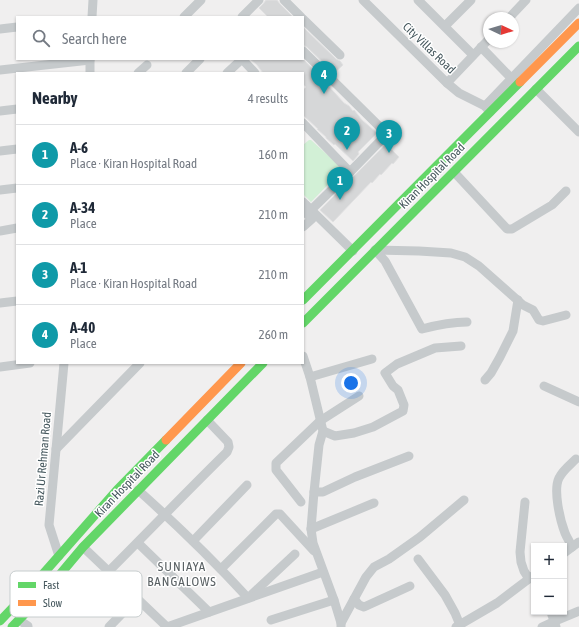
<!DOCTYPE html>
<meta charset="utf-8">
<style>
:root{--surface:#fff;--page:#f6f6f7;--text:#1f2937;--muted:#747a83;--line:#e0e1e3;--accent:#818c90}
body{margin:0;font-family:"Asap Condensed",sans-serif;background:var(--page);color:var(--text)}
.controls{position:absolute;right:12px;bottom:12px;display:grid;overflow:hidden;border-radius:0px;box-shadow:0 1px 3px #0004}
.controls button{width:36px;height:36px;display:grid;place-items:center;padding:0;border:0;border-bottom:1px solid var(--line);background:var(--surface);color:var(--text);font:20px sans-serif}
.compass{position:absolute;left:483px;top:12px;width:36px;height:36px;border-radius:50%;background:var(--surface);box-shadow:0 1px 3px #0004;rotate:94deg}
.you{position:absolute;left:351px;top:383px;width:14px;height:14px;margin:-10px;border:3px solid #fff;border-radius:50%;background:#1a73e8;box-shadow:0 0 0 6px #1a73e833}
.badge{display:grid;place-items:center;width:26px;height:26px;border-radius:50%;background:var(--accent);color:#fff;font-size:13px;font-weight:700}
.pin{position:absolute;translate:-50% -33px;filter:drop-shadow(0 1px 2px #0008)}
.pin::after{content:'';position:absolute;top:21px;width:14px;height:12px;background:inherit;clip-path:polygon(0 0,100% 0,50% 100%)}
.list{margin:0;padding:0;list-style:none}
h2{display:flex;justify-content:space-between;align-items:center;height:52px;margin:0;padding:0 16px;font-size:17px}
h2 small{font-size:13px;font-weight:400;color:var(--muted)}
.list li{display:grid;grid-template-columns:26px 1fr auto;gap:12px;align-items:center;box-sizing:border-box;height:60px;padding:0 16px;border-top:1px solid var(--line)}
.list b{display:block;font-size:15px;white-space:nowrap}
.list p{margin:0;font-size:13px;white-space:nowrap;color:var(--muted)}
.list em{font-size:13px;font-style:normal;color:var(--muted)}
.icon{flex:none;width:22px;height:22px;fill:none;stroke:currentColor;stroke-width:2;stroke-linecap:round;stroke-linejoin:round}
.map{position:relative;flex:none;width:579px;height:627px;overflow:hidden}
.search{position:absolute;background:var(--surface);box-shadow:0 1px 3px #0004;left:16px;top:16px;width:288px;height:44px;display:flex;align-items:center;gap:10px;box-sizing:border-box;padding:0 14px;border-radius:0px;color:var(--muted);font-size:15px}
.panel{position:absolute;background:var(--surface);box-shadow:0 1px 3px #0004;left:16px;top:72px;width:288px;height:292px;border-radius:0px}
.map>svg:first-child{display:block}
</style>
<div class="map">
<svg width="579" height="627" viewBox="0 0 579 627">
<rect width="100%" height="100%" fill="#f0efef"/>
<polygon fill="#d2f0d6" points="309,140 311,140 343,169 311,202 303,194 303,145"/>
<g fill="#d6d7d8" stroke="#e1e1e2">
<polygon points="266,0 277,0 280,4 293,17 268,17 259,8 263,4"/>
<polygon points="303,27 336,59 340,61 343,65 334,73 307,47 303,45"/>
<polygon points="250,59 303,59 324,81 344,103 349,106 353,111 354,110 362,120 377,133 358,152 359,154 353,161 335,144 334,145 326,138 326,137 317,129 318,129 303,115 303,90 306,87 303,84 303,73 263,73 257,65"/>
<polygon points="386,144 399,157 393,164 392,163 381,175 380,174 372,183 371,182 333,222 320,210"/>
</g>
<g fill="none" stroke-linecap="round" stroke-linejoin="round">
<g stroke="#c6cacc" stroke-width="9">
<polyline points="284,0 301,17"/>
<polyline points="363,0 447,83 459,93 485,106 490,112"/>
<polyline points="418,0 473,55"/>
<polyline points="92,17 93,0"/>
<polyline points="184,17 201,0"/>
<polyline points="242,17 259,0"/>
<polyline points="509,18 526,0"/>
<polyline points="303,19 340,55"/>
<polyline points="445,26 471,0"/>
<polyline points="0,29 17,27"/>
<polyline points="481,47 515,82"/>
<polyline points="303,51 387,134 350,172 311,210"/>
<polyline points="242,59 255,73"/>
<polyline points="0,70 90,60"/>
<polyline points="90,73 90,59"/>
<polyline points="138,73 147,65"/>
<polyline points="186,73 200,59"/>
<polyline points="227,73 242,59"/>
<polyline points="447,83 489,39"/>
<polyline points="536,89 579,132"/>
<polyline points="485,106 579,8"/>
<polyline points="0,111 17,109"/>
<polyline points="303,123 350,172"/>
<polyline points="0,151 17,149"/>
<polyline points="454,172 507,229 512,229 552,205 566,191"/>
<polyline points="0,190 17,188"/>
<polyline points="303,202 353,251"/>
<polyline points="303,227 312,219 304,211"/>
<polyline points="0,231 17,228"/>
<polyline points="375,250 419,251 451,253 465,257 479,266 523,305 533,310 539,320 543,321 566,315"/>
<path d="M375,250l10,11 37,68c15,-4 29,-7 45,-7"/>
<polyline points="0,303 17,301"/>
<polyline points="303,356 310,377 323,431 319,445 314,492 311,529 313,543 334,600 341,623 341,627"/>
<polyline points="0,367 30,363"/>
<polyline points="310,377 372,359"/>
<polyline points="485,380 491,373 500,357 513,331 518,300"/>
<polyline points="544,386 579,402"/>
<polyline points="323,431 335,436 354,433 373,427 403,411 404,405 398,390 393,386 385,373 397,364 435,348 461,346"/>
<polyline points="56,449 140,363"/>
<path d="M138,490c38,34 75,70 110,108l47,-44"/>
<polyline points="314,492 323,492 355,477 409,456"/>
<polyline points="301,502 276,470 276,463 320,421 359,396"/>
<polyline points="525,502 520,552 521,562 524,571 529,579"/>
<polyline points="311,529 374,503"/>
<polyline points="193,541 247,485"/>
<polyline points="138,543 209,612"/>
<polyline points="83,547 167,627"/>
<path d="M572,547c-2,-5 -5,-9 -7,-14 -5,-13 -12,-43 -6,-55 4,-8 11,-13 17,-19"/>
<polyline points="564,553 579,542"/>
<polyline points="59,556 49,525 64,363"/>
<polyline points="418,559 445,595 455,613 460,625"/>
<polyline points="221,569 276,514 280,514 314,551"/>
<polyline points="354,599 359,605 364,607 410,586"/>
<path d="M78,602c51,-50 99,-101 149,-150l2,-5 -1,-5 -21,-22"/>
<polyline points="551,612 556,627"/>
<polyline points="19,620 28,626 28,627"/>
<polyline points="271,620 334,600"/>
<polyline points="341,623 366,577 374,567 389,559 420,537 464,500"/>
<polyline points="109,627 137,598"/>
<polyline points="167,627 323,572"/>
<polyline points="456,627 497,603 534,575"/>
<polyline points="542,627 555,621 579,611"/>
</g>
<g stroke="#63d668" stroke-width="9">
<polyline points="303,300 520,82"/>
<polyline points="303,323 579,46"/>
<polyline points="0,621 20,600 117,490 166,440"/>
<polyline points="12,627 41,597 83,547 263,363"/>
</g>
<g stroke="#ff974d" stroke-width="9">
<polyline points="520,82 579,23"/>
<polyline points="166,440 241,363"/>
</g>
</g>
<g text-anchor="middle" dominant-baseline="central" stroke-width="3" stroke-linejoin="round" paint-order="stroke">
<g font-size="12" fill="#45575d" stroke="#fff">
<text transform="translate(429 48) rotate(44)">City Villas Road</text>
<text transform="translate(432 176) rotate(-45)">Kiran Hospital Road</text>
<text transform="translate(43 459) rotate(-85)">Razi Ur Rehman Road</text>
<text transform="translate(127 484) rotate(-46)">Kiran Hospital Road</text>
</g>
<g font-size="13" letter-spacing="1" fill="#5a6164" stroke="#fff">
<text x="182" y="566">SUNIAYA<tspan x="182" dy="15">BANGALOWS</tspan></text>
</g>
</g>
<rect x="10" y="571" width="132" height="46" rx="6" fill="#fff" stroke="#c7cdce" stroke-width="1"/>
<rect x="18" y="582" width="18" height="6" fill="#63d668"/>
<rect x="18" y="600" width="18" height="6" fill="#ff974d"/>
<g font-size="11" fill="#45575d">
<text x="43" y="589">Fast</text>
<text x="43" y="607">Slow</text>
</g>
</svg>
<div class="controls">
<button>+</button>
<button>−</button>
</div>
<svg class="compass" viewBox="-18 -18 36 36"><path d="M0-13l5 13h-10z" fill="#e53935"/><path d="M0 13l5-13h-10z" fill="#747a83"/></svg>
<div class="you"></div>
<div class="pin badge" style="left:340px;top:200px;background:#0f9aa8">1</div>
<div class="pin badge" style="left:347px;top:150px;background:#0f9aa8">2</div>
<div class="pin badge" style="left:389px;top:153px;background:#0f9aa8">3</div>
<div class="pin badge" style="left:324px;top:94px;background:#0f9aa8">4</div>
<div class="search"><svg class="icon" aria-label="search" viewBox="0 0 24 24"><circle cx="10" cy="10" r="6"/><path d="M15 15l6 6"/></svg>Search here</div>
<section class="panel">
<h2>Nearby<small>4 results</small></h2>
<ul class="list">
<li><span class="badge" style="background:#0f9aa8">1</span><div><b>A-6</b><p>Place · Kiran Hospital Road</p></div><em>160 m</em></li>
<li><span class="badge" style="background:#0f9aa8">2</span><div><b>A-34</b><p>Place</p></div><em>210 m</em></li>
<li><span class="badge" style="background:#0f9aa8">3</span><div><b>A-1</b><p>Place · Kiran Hospital Road</p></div><em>210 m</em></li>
<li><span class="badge" style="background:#0f9aa8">4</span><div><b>A-40</b><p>Place</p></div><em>260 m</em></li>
</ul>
</section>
</div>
